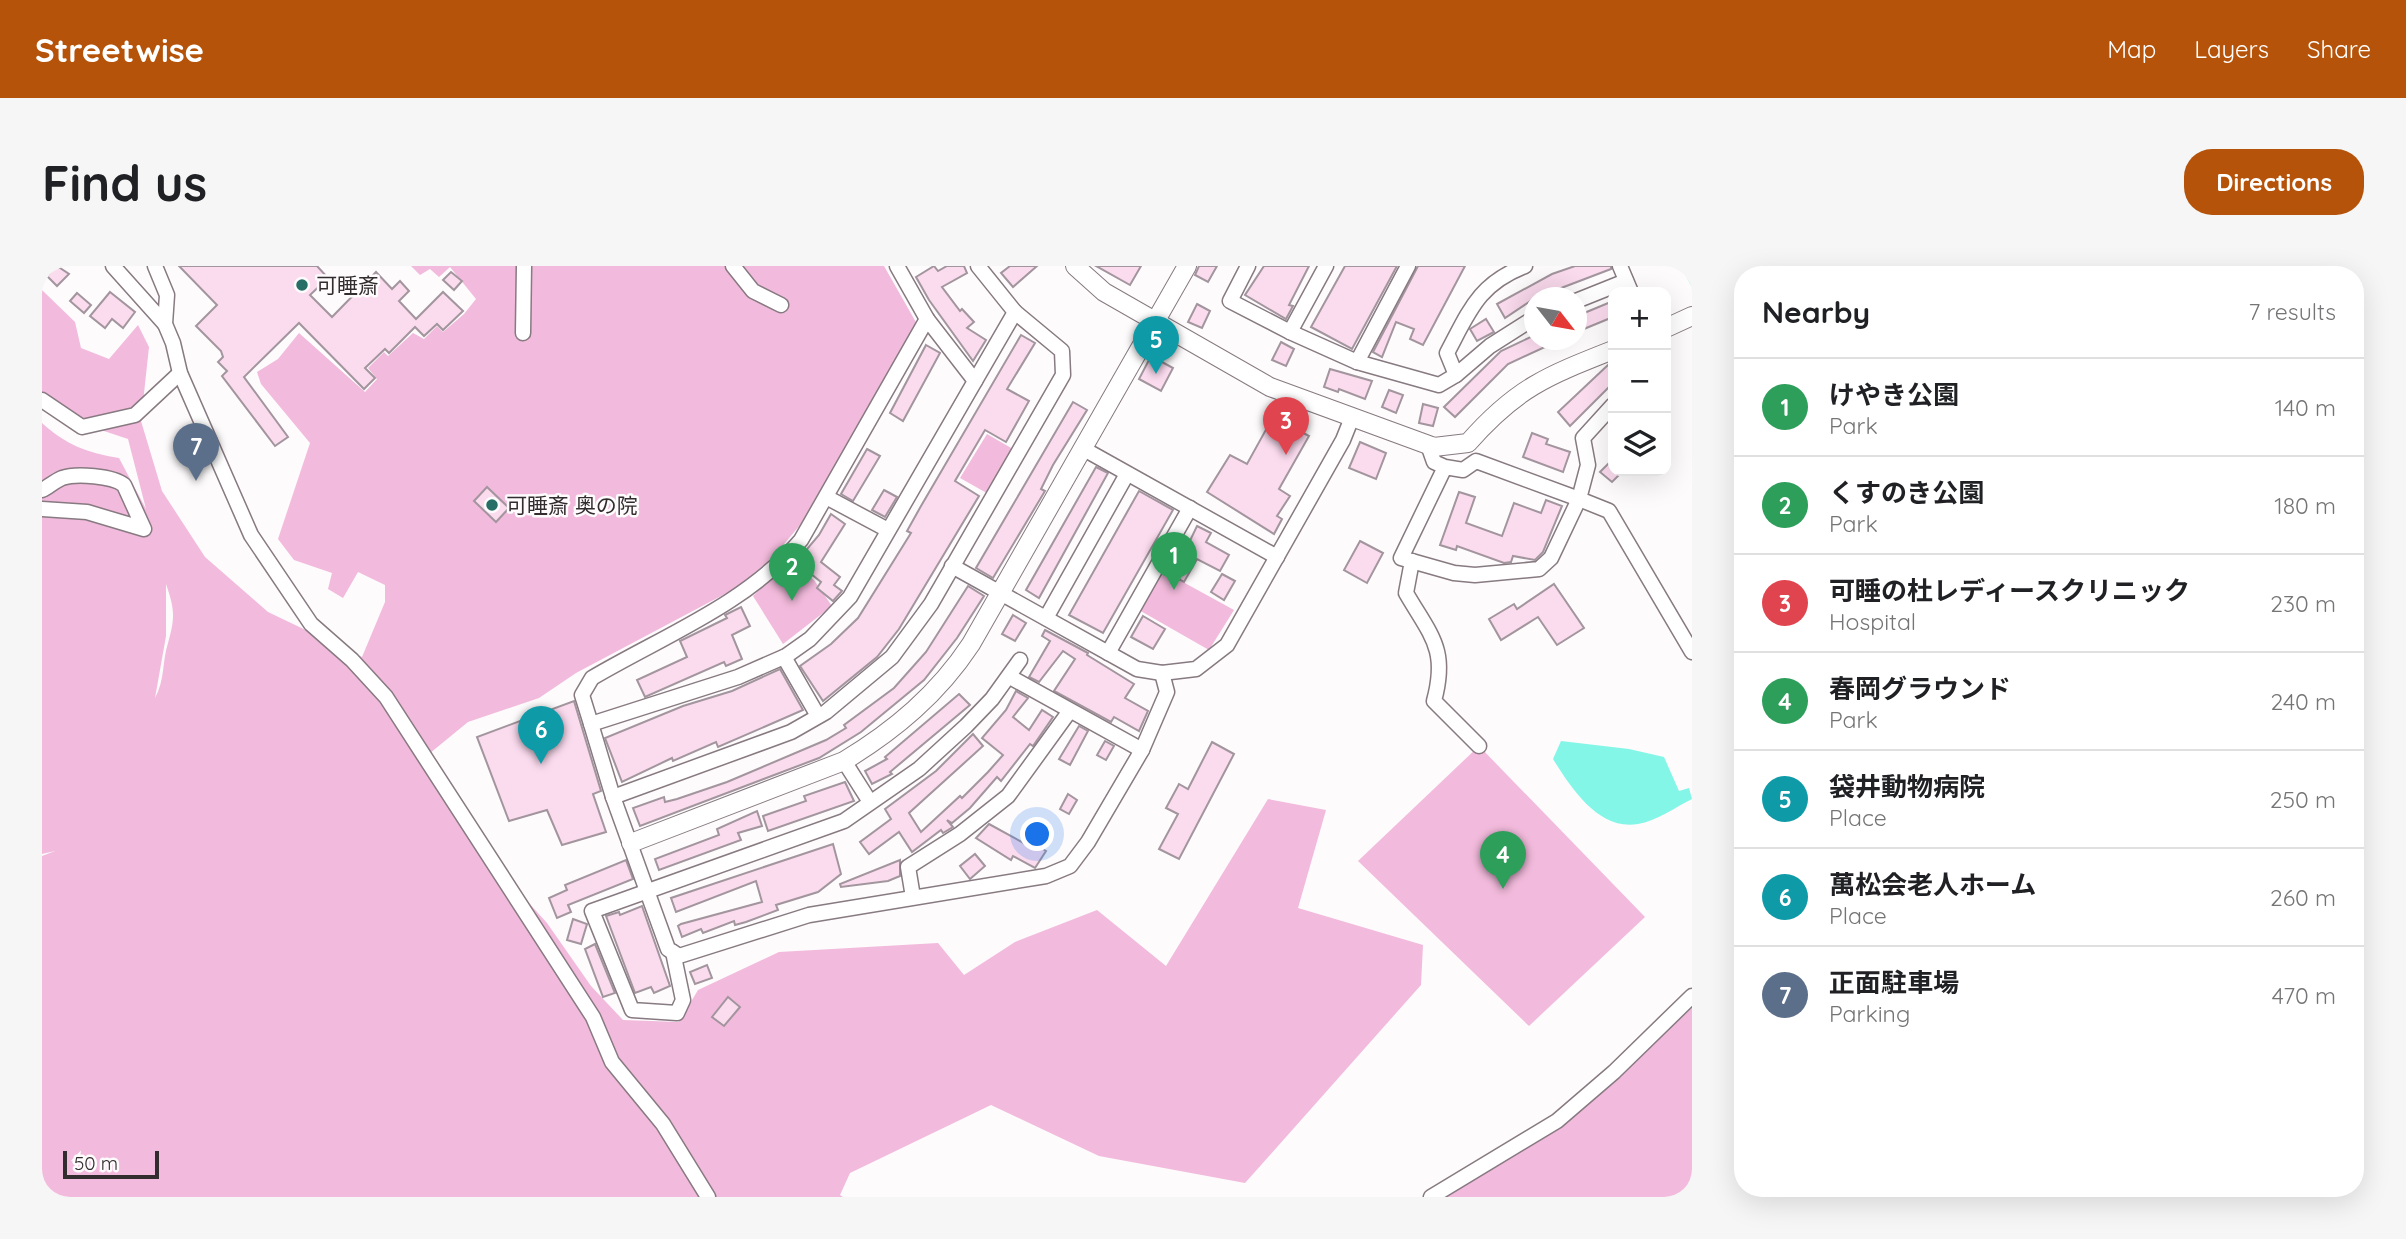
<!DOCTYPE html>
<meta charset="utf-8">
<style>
:root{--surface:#fff;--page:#f6f6f6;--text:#202124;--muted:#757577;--line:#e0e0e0;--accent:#b45309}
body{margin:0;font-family:Quicksand,"Noto Sans JP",sans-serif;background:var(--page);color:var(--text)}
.controls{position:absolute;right:21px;top:21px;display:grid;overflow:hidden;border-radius:14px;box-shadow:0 7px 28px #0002}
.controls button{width:63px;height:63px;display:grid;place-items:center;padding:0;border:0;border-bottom:2px solid var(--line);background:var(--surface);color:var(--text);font:35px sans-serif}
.compass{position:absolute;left:1482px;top:21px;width:63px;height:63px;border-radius:50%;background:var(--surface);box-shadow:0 7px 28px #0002;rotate:121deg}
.scale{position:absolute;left:21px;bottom:18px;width:96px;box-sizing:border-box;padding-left:7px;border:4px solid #322c2f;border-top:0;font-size:19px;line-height:24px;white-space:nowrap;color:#322c2f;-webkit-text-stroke:5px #fdfbfc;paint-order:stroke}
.you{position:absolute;left:996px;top:569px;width:24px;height:24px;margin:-18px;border:5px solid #fff;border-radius:50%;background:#1a73e8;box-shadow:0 0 0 10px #1a73e833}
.badge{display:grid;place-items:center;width:46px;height:46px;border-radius:50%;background:var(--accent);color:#fff;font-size:23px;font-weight:700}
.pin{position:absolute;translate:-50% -58px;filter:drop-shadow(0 2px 4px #0008)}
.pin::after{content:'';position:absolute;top:37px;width:24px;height:21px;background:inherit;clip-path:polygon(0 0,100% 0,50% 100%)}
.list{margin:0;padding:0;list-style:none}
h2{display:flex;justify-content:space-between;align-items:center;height:91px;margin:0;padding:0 28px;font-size:30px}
h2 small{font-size:23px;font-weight:400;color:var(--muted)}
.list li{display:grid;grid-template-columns:46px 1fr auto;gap:21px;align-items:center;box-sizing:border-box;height:98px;padding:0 28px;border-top:2px solid var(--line)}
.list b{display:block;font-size:26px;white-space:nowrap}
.list p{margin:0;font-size:23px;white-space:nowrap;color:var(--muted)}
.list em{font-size:23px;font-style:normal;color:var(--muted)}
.icon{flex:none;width:38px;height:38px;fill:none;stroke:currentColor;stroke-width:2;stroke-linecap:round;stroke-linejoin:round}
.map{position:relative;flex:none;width:1650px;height:931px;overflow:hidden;border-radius:28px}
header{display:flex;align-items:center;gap:42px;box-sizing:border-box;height:98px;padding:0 35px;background:var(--accent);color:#fff}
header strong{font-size:33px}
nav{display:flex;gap:38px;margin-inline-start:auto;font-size:24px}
.intro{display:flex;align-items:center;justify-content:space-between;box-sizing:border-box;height:168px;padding:0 42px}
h1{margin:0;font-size:49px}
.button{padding:18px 32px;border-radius:28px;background:var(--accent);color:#fff;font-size:24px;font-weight:700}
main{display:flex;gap:42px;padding:0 42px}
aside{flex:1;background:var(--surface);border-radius:28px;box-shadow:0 7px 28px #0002}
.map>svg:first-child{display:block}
</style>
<header>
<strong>Streetwise</strong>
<nav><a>Map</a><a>Layers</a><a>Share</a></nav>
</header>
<div class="intro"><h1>Find us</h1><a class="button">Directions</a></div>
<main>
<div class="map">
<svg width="1650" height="931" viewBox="0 0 1650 931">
<rect width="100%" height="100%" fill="#fdfbfc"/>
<g fill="#f2badc" fill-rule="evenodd">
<path d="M369,0h473l33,58 -116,200 -28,33 -35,30 -162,86 -37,25 -71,24 -44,36 74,111 49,54 44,63 32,34 56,2 19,-32 81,-38 159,-9 26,32 51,-33 82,-32 69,56 102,-167 58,11 -28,98 125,37 -2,40 -176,198 -146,-27 -108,-51 -141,68 -10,22 3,2h-801v-341l13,-5 -13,3v-431c24,22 46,30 77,35l27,51 -18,-70 -42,-14 -44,-31v-104l33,32 6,26 28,11 29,-34 11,22 -8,74 21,70 43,66 63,55 94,45 23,-55v-17l-27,-13 -15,26 -15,-9 4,-16 -38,-13 -16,-21 32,-96 -49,-59 -4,-12 21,-13 21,-26 66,59 12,-13 -9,-11 16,-16 4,4 25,-23 11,6 13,-13 6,6 21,-18 12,-15 -26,-32 -11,10 -9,-8 -10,6zM124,318c9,26 9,34 2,59 -6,19 -3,37 -13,55l11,-62z"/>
<polygon points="945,168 976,186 950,230 918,212"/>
<polygon points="748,295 772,314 790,340 741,378 711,330"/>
<polygon points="1119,304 1192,344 1167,384 1097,344"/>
<polygon points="1437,480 1603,651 1487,760 1316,595"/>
<polygon points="1650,733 1650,931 1389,931 1515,855"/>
</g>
<path fill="#83f6e7" d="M1519,475l68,8 35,8 15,34 10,-3 3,11c-16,8 -36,22 -54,25 -39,7 -67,-36 -85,-65z"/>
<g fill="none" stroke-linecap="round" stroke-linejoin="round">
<polyline stroke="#83f6e7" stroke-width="3.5" points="1641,0 1650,18"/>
</g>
<g fill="#fbdbee" stroke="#a2959d" stroke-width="2">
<polygon points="15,0 27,8 15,20 5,10"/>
<polygon points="137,0 275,0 286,12 268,29 290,51 334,6 350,23 358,15 367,25 357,35 374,53 401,26 421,45 401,64 395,58 382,70 373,61 347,87 343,83 323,102 333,112 322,123 257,57 202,111 246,171 233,180 180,110 185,105 176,96 181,91 179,85 154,60 175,39"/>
<polygon points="892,0 896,5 905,0 922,0 925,7 900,21 918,45 920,43 932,56 925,62 944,74 931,95 887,34 874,11"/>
<polygon points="968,0 995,0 971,21 959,7"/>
<polygon points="1054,0 1099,0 1088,19"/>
<polygon points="1157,0 1175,0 1166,16 1153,9"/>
<polygon points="1222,0 1267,0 1247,39 1251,40 1244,53 1203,29"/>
<polygon points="1303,0 1355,0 1310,83 1269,61"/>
<polygon points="1376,0 1423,0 1381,79 1368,73 1372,63 1354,56 1340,91 1331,86"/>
<polygon points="1533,0 1569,0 1569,3 1493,32 1463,52 1455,38 1510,8"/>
<polygon points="409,6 420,15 412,24 401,14"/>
<polygon points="68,26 93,46 81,62 70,53 63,62 48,50"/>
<polygon points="35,27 49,39 42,47 28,35"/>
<polygon points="1571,35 1571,51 1537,65 1535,50"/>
<polygon points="1155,38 1168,45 1160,62 1146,56"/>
<polygon points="1444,53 1452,66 1435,75 1428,63"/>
<polygon points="979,69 993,77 965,123 987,135 964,176 943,164 913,215 937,230 857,363 835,391 781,435 758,400 789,378 816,352 869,267 865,265 879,240"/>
<polygon points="1493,69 1493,74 1518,74 1466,98 1413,151 1402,141 1459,85"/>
<polygon points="1239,76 1252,83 1244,100 1230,94"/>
<polygon points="884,79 898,87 861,155 848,147"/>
<polygon points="1109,90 1131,102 1119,125 1097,113"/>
<polygon points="1566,99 1571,105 1571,117 1528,160 1516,146"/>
<polygon points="1288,103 1330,115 1323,133 1297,123 1296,126 1282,121"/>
<polygon points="1347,124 1361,129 1354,147 1340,141"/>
<polygon points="1031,136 1045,144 1011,199 999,223 1003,225 951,312 934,302"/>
<polygon points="1381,138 1396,142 1391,160 1377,157"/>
<polygon points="1231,151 1267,170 1237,223 1248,230 1235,250 1240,253 1232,268 1165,226 1188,189 1205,198"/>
<polygon points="1490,167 1506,173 1504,178 1528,186 1521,206 1481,191"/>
<polygon points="1318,176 1344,187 1334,213 1307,202"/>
<polygon points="825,183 838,190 811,235 799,228"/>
<polygon points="1567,197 1571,205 1578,208 1570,216 1558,206"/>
<polygon points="1054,201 1066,207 997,332 984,324"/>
<polygon points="445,221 467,242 454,256 432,235"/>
<polygon points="842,224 855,231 843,251 830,244"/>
<polygon points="1097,225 1131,244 1061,367 1027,349"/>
<polygon points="1417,226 1433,231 1424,257 1460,270 1472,237 1499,247 1504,234 1520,240 1501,286 1493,294 1471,290 1469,296 1462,297 1415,280 1414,284 1398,279"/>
<polygon points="789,248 803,258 779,296 798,311 792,319 800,325 791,335 775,322 779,316 754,296 777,269"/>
<polygon points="1155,260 1169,267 1164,276 1187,289 1178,305 1155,293 1142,316 1131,310"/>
<polygon points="1318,275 1341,287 1325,317 1302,304"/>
<polygon points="1180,308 1193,315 1182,334 1169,326"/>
<polygon points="1512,318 1542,362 1515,379 1496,351 1459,374 1447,353 1472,338 1475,343"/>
<polygon points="926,320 942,330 915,372 882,414 819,466 777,492 598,560 591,542 622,531 623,536 635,533 685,516 784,474 804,462 802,459 852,422 884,386"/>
<polygon points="699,341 708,360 690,369 700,393 684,400 682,396 603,431 595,414 645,391 638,375 685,352 683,349"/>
<polygon points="971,349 984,357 973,375 960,368"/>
<polygon points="1101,350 1123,363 1111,383 1089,371"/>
<polygon points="1003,364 1046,387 1045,389 1092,418 1083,432 1106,445 1097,465 1072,451 1069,456 1012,425 1033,393 1021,385 997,416 987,411 1008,375 1000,370"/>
<polygon points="738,403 761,444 676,481 674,476 631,495 630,492 580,516 563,472 641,440 690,425"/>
<polygon points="974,425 986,432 971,451 987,464 1000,444 1011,451 991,480 988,478 959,515 955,511 928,542 910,557 905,554 911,561 901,567 899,564 870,586 857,566 827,588 818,576 849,553 843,543 894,505 931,468 941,480 867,547 879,566 918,530 920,532 946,506 961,489 940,472 964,444"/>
<polygon points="917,428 928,439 848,506 850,508 830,518 823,505 845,493 843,491"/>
<polygon points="532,435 559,525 551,528 564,566 520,579 505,544 467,555 435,471"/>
<polygon points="1037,460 1046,465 1028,499 1017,493"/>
<polygon points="1063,475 1072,480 1064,494 1055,489"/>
<polygon points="1170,476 1192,488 1137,593 1117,583 1136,548 1124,542 1137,518 1146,523"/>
<polygon points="803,516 812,535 726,565 721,550 764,535 762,530"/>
<polygon points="1026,528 1035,534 1027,548 1018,543"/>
<polygon points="715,545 720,560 696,567 699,574 617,604 613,593 677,569 675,563"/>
<polygon points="947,558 989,581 991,577 1004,585 993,602 971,590 969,594 934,572"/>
<polygon points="791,578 799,608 776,626 734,639 736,644 704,656 693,659 692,655 661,667 659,663 640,671 636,660 639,658 720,636 714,615 634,646 629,632"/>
<polygon points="933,588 943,600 928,613 918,600"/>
<polygon points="584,594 591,613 526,639 529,646 515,652 507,632 525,624 523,619"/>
<polygon points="858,594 858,610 846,615 799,621 798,618"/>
<polygon points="600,640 628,720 612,727 609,721 593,727 564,650 577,646 578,649"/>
<polygon points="531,653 545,658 539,678 525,674"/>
<polygon points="553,678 573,727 561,731 543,683"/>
<polygon points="665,699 670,712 653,718 648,706"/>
<polygon points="686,731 698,741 682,760 670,751"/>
</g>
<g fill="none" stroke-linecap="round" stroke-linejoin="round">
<g stroke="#877a81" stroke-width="17">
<g id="minor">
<polyline points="71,0 123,58"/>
<polyline points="113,0 125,29 123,58 131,77 138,107 209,269 269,358 310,394 344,431 551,751 570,796 621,858 666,931"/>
<polyline points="691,0 711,25 739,39"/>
<polyline points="855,0 885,53 933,115 808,331 768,373 744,390 696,411 549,458 571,531 626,683 637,690 767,649 1004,610 1028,600 1046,576 1100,484 1125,426 1120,407"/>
<path d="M1206,0l-18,35 60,31 67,30 82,23 17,-10 -9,-22c22,-41 31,-69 78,-87"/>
<polyline points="1578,0 1589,26"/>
<polyline points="1534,35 1584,15"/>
<polyline points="1248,66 1284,0"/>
<polyline points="481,67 482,0"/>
<polyline points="1315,96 1366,0"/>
<polyline points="1414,109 1448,80 1492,52"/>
<polyline points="933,115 973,46 936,0"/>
<polyline points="0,134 40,161 93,149 138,107"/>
<polyline points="1571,139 1541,172 1546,199 1537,233 1567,245 1650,386"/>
<polyline points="1386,179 1392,196 1403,201 1359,292 1412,307 1433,309 1497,303 1509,292 1537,233 1434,195 1421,204 1403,201"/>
<polyline points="1040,182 1235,291"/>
<path d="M0,224c6,-3 13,-9 20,-12 14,-5 51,-2 62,7l20,44 -57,-17 -45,-3"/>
<polyline points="786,232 846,264"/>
<path d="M1370,295l-6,32c25,43 42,56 28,108l45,45"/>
<polyline points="910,300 1095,403 1120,407 1154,403 1185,379 1301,174 1309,154"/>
<polyline points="1004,352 1085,208"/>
<polyline points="1066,387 1148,242"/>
<polyline points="742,391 776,450"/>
<polyline points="968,411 1100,484"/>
<path d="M549,458l-9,-29 10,-17c73,-43 153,-73 209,-138l126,-221"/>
<polyline points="802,495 828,536"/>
<polyline points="571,531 749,466 784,446 850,391 889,338 1021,109 1020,85 973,46"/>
<polyline points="871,631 866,601 918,568 966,530 1027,446"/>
<polyline points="631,686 641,734 635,747 590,744 550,645 802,555 877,503 924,460 950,433 978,394"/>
<polyline points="1389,931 1515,855 1572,806 1650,730"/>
</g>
</g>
<g stroke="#877a81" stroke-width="20">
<g id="tertiary">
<path d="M1033,0l29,26 166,95 164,60 34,-4c48,-55 79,-67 145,-93"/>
<polyline points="1624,62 1650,50"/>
<path d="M589,577l213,-82c51,-31 94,-67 127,-117l216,-378"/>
</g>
</g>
<use href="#minor" stroke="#fff" stroke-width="14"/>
<use href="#tertiary" stroke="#fff" stroke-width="18"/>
</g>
<g fill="#266e66" stroke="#fdfbfc" stroke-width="2.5">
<circle cx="260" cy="19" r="7"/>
<circle cx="450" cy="239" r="7"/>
</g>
<g text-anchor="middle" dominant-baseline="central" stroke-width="5" stroke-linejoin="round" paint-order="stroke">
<g font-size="21" fill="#322c2f" stroke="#fdfbfc" text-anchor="start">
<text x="274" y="19">可睡斎</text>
<text x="464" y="239">可睡斎 奥の院</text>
</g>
</g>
</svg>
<div class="controls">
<button>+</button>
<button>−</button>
<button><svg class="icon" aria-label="layers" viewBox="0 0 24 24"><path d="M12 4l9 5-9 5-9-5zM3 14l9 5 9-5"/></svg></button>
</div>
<svg class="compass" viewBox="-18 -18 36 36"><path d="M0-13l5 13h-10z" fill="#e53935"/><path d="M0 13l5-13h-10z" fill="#757577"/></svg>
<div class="scale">50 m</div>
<div class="you"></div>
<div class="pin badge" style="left:1132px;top:324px;background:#2e9e5b">1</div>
<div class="pin badge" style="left:750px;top:335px;background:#2e9e5b">2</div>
<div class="pin badge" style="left:1244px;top:189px;background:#e0444e">3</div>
<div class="pin badge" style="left:1461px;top:623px;background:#2e9e5b">4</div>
<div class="pin badge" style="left:1114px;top:108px;background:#0f9aa8">5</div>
<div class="pin badge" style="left:499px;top:498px;background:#0f9aa8">6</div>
<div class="pin badge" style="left:154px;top:215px;background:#5c6f8a">7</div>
</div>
<aside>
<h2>Nearby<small>7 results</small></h2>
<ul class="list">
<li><span class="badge" style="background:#2e9e5b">1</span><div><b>けやき公園</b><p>Park</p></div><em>140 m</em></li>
<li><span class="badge" style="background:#2e9e5b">2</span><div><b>くすのき公園</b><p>Park</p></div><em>180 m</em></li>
<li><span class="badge" style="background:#e0444e">3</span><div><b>可睡の杜レディースクリニック</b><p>Hospital</p></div><em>230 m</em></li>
<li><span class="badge" style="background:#2e9e5b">4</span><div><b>春岡グラウンド</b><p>Park</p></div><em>240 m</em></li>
<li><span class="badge" style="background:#0f9aa8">5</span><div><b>袋井動物病院</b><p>Place</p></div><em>250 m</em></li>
<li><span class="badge" style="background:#0f9aa8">6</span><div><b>萬松会老人ホーム</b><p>Place</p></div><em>260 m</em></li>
<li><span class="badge" style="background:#5c6f8a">7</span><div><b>正面駐車場</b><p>Parking</p></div><em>470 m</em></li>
</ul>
</aside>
</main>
